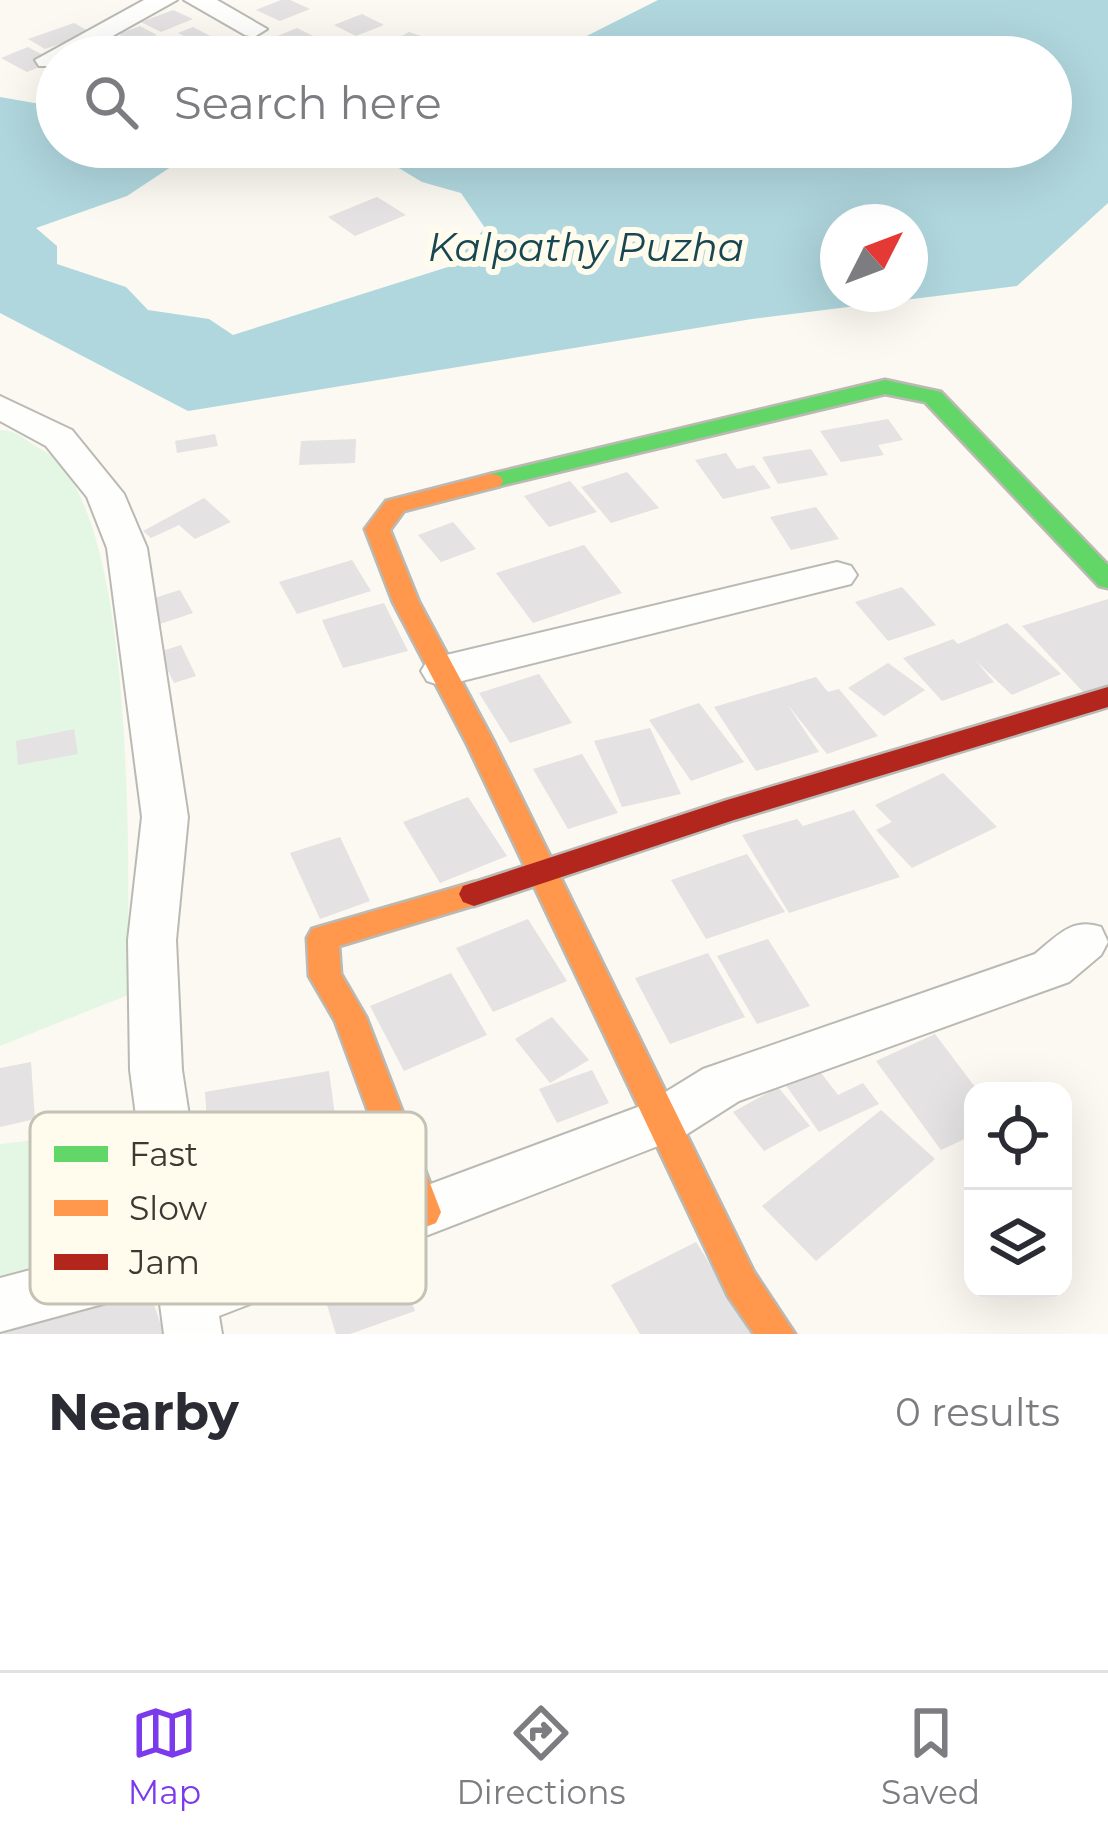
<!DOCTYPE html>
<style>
:root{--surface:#fff;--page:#f2f2f3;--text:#2b2b33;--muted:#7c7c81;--line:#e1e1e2;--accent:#7c3aed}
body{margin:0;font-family:Montserrat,sans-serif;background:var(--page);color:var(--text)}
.controls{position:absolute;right:36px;bottom:36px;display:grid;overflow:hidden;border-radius:24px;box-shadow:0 12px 48px #0002}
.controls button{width:108px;height:108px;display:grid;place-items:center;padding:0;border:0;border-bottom:3px solid var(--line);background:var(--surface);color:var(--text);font:60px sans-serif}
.compass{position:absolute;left:820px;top:204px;width:108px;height:108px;border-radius:50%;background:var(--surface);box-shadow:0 12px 48px #0002;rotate:48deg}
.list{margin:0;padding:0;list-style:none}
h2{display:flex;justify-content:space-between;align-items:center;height:156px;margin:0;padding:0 48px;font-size:51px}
h2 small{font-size:39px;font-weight:400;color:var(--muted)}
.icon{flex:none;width:66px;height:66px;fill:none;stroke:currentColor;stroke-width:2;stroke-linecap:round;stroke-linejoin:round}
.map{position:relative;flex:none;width:1108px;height:1334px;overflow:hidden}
.search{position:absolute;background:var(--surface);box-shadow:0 12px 48px #0002;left:36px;right:36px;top:36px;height:132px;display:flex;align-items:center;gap:30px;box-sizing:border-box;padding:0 42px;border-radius:66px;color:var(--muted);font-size:45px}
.sheet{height:336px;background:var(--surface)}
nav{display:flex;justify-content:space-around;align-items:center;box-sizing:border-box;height:168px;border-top:3px solid var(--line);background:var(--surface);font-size:33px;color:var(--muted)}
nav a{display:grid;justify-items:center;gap:6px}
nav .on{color:var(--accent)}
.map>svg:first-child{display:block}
</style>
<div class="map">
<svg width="1108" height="1334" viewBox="0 0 1108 1334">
<rect width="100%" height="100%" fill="#fbf9f1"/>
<g fill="#e4f7e5">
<path d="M0,430c14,0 21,6 32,14 7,4 17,9 23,15 83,80 73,420 73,536l-128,51z"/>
<polygon points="96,1133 103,1259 0,1283 0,1144"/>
</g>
<path fill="#b0d7de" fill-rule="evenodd" d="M658,0h450v203l-91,83 -265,33 -564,92 -188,-98v-216l57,10v40h144l-74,49 -91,32 21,18v18l69,23 22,23 61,9 24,16 218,-69 34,-38 -24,-35 -39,-11 -58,-35h687v-90h-506zM838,222h72v72h-72z"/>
<g fill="#e4e2e2">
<polygon points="281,0 290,0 310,9 280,21 256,10"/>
<polygon points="173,10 193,19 161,32 141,22"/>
<polygon points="362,14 384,25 356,36 334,25"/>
<polygon points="74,23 92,33 45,49 28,39"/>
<polygon points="140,26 157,35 135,43 118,34"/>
<polygon points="193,27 220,41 205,47 178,33"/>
<polygon points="297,28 317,38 281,53 260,43"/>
<polygon points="409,32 436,41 413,55 385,45"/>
<polygon points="28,47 54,61 27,72 1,58"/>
<polygon points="377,197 406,215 355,236 328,217"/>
<polygon points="888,419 903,440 878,445 884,455 841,462 820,431"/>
<polygon points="215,434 218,446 177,453 175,441"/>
<polygon points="356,439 355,463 299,465 301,441"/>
<polygon points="811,449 828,475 778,484 762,457"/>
<polygon points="726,453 737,469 754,465 771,488 723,499 695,460"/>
<polygon points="627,472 659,508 611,523 581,487"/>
<polygon points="570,481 597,512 549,527 524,496"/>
<polygon points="204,498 231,522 195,539 179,525 151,538 143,531"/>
<polygon points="816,507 839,539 791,550 770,517"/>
<polygon points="453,522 476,549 441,562 418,535"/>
<polygon points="584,545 622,593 533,623 496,573"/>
<polygon points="352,560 371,591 297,614 279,582"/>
<polygon points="902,587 936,625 888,641 855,602"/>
<polygon points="180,590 193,613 160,624 148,600"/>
<polygon points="1108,599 1108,685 1084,693 1022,626"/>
<polygon points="384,603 408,651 343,668 322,620"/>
<polygon points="1007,623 1061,674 1012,695 975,660 994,682 942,701 903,658 953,639 958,644"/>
<polygon points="181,645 196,676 174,683 159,652"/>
<polygon points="888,663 925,690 884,716 848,688"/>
<polygon points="539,674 572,723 510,743 479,693"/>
<polygon points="816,677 828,692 839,689 878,736 827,754 787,704 819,752 756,771 714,707"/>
<polygon points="699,703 744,762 691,781 649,720"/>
<polygon points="650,728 681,794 622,807 594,741"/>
<polygon points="74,729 78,754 18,765 16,741"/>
<polygon points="582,754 618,813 568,829 533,769"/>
<polygon points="943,773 997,827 912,868 876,830 892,822 875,805"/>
<polygon points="468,797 507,856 440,883 403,822"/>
<polygon points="854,810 900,877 789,913 742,835 797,819 803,826"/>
<polygon points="340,837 370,901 320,919 290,853"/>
<polygon points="747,854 785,912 706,939 671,880"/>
<polygon points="528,919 567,981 493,1012 456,948"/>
<polygon points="768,939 810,1006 757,1024 717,956"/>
<polygon points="708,953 745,1017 670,1044 635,978"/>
<polygon points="451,973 487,1035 404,1071 370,1006"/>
<polygon points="552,1017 589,1060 550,1083 515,1039"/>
<polygon points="935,1034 978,1091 973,1091 973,1135 941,1150 876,1061"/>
<polygon points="31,1062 35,1119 0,1127 0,1068"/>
<polygon points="818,1069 838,1095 863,1083 879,1104 819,1132 785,1084"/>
<polygon points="592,1070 609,1103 557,1123 539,1089"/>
<polygon points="329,1071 337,1131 209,1153 205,1092"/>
<polygon points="778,1087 810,1126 764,1151 733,1112"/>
<polygon points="881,1110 935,1159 816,1261 762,1206"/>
<polygon points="391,1241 415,1311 350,1334 336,1334 315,1267"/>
<polygon points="696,1242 754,1334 640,1334 611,1285"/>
<polygon points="144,1275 164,1334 2,1334"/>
</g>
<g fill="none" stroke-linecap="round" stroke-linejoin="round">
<g stroke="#bbb9b3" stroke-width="4">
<g id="street">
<polygon points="144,0 177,0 75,57 57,57 57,66 39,66 35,60"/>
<polygon points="184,0 217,0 267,29 254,37 245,35"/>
<path d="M0,396l72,34 52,64 23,54 41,269 -12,123 6,130 30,195 434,-161 57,-35 332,-115c22,-18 37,-37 66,-27l7,15 -7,13 -32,27 -330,119 -55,35 -465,180 3,18h-58l-6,-45 -158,43v-54l152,-40 -22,-168 -2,-130 14,-123 -35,-269 -20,-51 -41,-51 -46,-25z"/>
<polygon points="837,562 851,566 857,575 851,584 442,686 427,681 421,671 427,661 442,656"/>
</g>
</g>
<g stroke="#bbb9b3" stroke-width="5">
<polygon id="fast" points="885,380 941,392 1108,565 1108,588 1099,586 925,402 885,394 491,488 479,481 491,474"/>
</g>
<g stroke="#bbb9b3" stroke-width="5">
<g id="slow">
<polygon points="491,474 500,476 503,481 500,486 404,511 390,530 419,602 494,742 754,1272 795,1334 754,1334 728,1296 466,742 393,602 365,529 386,501"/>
<polygon points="474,882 485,886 489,894 485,902 339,946 341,974 366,1017 441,1212 436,1223 423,1228 410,1223 405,1212 335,1021 309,976 307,938 312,929"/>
</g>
</g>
<g stroke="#bbb9b3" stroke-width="5">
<polygon id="jam" points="1108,687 1108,707 734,820 474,906 463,902 459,894 463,886 727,800"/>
</g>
<use href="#street" fill="#fefefd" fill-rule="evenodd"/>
<use href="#fast" fill="#63d668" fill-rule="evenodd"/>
<use href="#slow" fill="#ff974d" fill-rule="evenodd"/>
<use href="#jam" fill="#b3261e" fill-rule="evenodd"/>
</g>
<g text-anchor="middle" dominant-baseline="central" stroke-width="12" stroke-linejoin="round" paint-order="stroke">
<g font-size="39" font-style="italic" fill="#164752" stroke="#fffbed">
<text x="586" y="247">Kalpathy Puzha</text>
</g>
</g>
<rect x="30" y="1112" width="396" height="192" rx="18" fill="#fffbed" stroke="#c4c1b5" stroke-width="3"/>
<rect x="54" y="1146" width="54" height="16" fill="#63d668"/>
<rect x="54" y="1200" width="54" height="16" fill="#ff974d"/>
<rect x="54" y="1254" width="54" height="16" fill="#b3261e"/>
<g font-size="33" fill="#3b3932">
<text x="129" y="1166">Fast</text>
<text x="129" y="1220">Slow</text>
<text x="129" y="1274">Jam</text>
</g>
</svg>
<div class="controls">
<button><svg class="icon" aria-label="locate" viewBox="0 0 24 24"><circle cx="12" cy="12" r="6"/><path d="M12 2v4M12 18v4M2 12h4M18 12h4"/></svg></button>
<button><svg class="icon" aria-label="layers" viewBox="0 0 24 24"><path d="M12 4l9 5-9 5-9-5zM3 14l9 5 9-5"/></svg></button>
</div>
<svg class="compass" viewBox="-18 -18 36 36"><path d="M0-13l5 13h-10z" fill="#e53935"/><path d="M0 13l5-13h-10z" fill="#7c7c81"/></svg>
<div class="search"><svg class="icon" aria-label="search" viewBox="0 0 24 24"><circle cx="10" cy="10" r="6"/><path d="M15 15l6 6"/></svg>Search here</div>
</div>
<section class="sheet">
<h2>Nearby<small>0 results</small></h2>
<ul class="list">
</ul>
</section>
<nav>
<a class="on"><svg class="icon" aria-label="map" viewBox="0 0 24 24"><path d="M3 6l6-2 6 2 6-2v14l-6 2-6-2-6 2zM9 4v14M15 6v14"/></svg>Map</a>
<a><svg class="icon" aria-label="directions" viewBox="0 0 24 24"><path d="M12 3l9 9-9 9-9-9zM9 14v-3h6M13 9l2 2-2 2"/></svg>Directions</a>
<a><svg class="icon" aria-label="saved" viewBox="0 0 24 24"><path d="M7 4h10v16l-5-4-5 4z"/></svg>Saved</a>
</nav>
